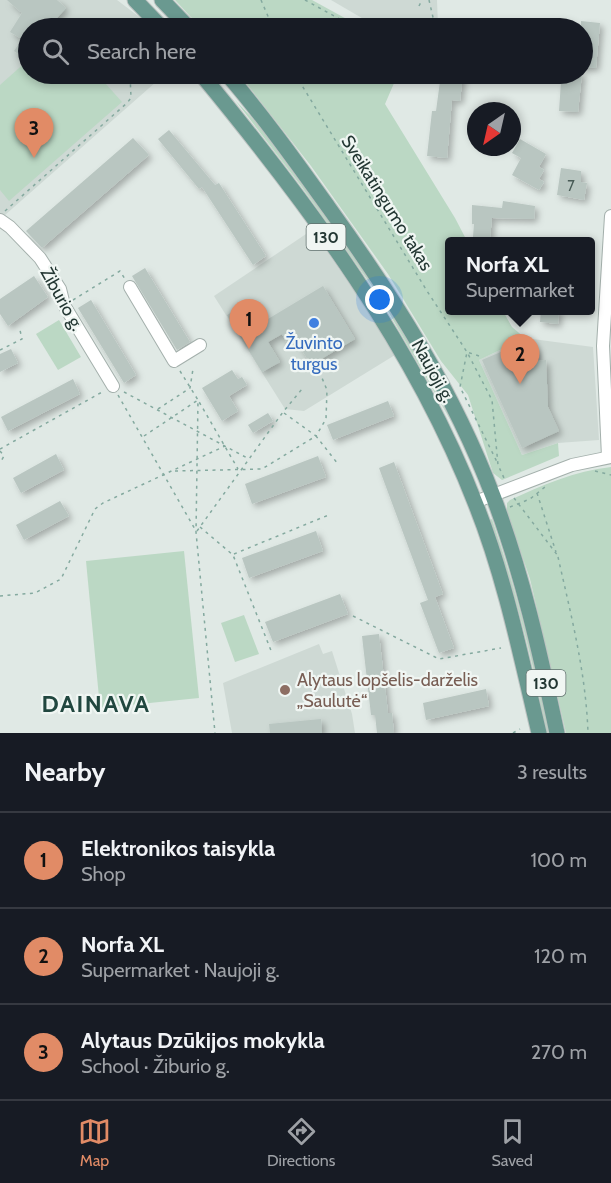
<!DOCTYPE html>
<meta charset="utf-8">
<style>
:root{--surface:#171b24;--page:#242831;--text:#f1f3f6;--muted:#9ea1a6;--line:#363941;--accent:#e18b66}
body{margin:0;font-family:Cabin,sans-serif;background:var(--page);color:var(--text)}
.compass{position:absolute;left:467px;top:102px;width:54px;height:54px;border-radius:50%;background:var(--surface);box-shadow:0 3px 9px #0003;rotate:214deg}
.you{position:absolute;left:380px;top:300px;width:21px;height:21px;margin:-15px;border:4px solid #fff;border-radius:50%;background:#1a73e8;box-shadow:0 0 0 9px #1a73e833}
.badge{display:grid;place-items:center;width:39px;height:39px;border-radius:50%;background:var(--accent);color:#111;font-size:20px;font-weight:700}
.pin{position:absolute;translate:-50% -50px;filter:drop-shadow(0 2px 3px #0008)}
.pin::after{content:'';position:absolute;top:32px;width:21px;height:18px;background:inherit;clip-path:polygon(0 0,100% 0,50% 100%)}
.popup{position:absolute;left:445px;top:237px;width:150px;height:78px;box-sizing:border-box;display:grid;place-content:center;border-radius:6px;background:var(--surface);filter:drop-shadow(0 2px 4px #0005);font-size:20px;white-space:nowrap;color:var(--muted)}
.popup b{font-size:22px;color:var(--text)}
.popup::after{content:'';position:absolute;left:50%;top:100%;margin-left:-12px;border:12px solid transparent;border-top-color:var(--surface)}
.list{margin:0;padding:0;list-style:none}
h2{display:flex;justify-content:space-between;align-items:center;height:78px;margin:0;padding:0 24px;font-size:26px}
h2 small{font-size:20px;font-weight:400;color:var(--muted)}
.list li{display:grid;grid-template-columns:39px 1fr auto;gap:18px;align-items:center;box-sizing:border-box;height:96px;padding:0 24px;border-top:2px solid var(--line)}
.list b{display:block;font-size:22px;white-space:nowrap}
.list p{margin:0;font-size:20px;white-space:nowrap;color:var(--muted)}
.list em{font-size:20px;font-style:normal;color:var(--muted)}
.icon{flex:none;width:33px;height:33px;fill:none;stroke:currentColor;stroke-width:2;stroke-linecap:round;stroke-linejoin:round}
.map{position:relative;flex:none;width:611px;height:733px;overflow:hidden}
.search{position:absolute;background:var(--surface);box-shadow:0 3px 9px #0003;left:18px;right:18px;top:18px;height:66px;display:flex;align-items:center;gap:15px;box-sizing:border-box;padding:0 21px;border-radius:33px;color:var(--muted);font-size:22px}
.sheet{height:366px;background:var(--surface)}
nav{display:flex;justify-content:space-around;align-items:center;box-sizing:border-box;height:84px;border-top:2px solid var(--line);background:var(--surface);font-size:16px;color:var(--muted)}
nav a{display:grid;justify-items:center;gap:3px}
nav .on{color:var(--accent)}
.map>svg:first-child{display:block}
</style>
<div class="map">
<svg width="611" height="733" viewBox="0 0 611 733">
<defs>
<filter id="shadow"><feDropShadow dx="3.5" dy="3.5" stdDeviation="3" flood-color="#0004"/></filter>
</defs>
<rect width="100%" height="100%" fill="#e0e9e5"/>
<g fill="#ced9d4">
<polygon points="0,0 117,0 142,19 151,28 28,28 28,74 165,74 5,215 0,213"/>
<polygon points="331,0 437,0 438,26 422,28 379,28"/>
<polygon points="312,230 361,301 395,355 304,411 285,409 214,296"/>
<polygon points="525,338 593,347 599,440 558,443 522,455 479,360"/>
<polygon points="319,644 323,654 332,651 352,714 355,733 232,733 223,683"/>
</g>
<g fill="#bbd8c4">
<polygon points="175,0 312,0 363,28 201,28"/>
<polygon points="28,60 28,74 97,74 122,102 9,201 0,190 0,85"/>
<polygon points="239,74 398,74 385,104 455,218 467,241 450,242 450,310 503,311 512,327 525,338 479,360 522,455 558,443 559,456 502,480 493,473 468,395 441,361 388,274 311,166"/>
<polygon points="235,100 257,123 363,268 401,327 455,428 381,299 301,186"/>
<polygon points="59,320 81,357 58,370 36,334"/>
<path d="M611,467v266h-45l-36,-154 -23,-67v-9l3,-3c33,-15 64,-29 101,-33z"/>
<path d="M492,519c24,70 42,141 58,214h-4c-12,-72 -32,-144 -56,-213z"/>
<polygon points="184,551 199,698 100,708 86,561"/>
<polygon points="244,615 259,654 235,662 221,623"/>
</g>
<g fill="#b9c6c1" filter="url(#shadow)">
<polygon points="7,0 57,0 66,8 48,28 28,28 28,48 23,57 14,51 22,39 10,32 22,13"/>
<polygon points="581,21 600,23 596,68 582,67"/>
<polygon points="441,74 463,74 460,101 452,100 447,158 427,156 432,111 436,111"/>
<polygon points="564,74 582,74 578,112 559,111 561,82 563,82"/>
<polygon points="169,130 215,185 219,183 266,256 253,265 202,187 199,189 158,139"/>
<polygon points="133,138 149,155 42,248 26,231"/>
<polygon points="520,139 546,154 539,167 544,170 539,179 544,182 539,190 512,175 521,158 512,153"/>
<polygon points="561,168 581,171 581,182 587,183 584,200 557,195"/>
<polygon points="503,201 535,206 534,219 492,218 490,238 473,237 474,224 472,224 472,205 502,208"/>
<polygon points="145,268 190,342 177,350 132,276"/>
<polygon points="34,276 48,297 8,326 0,314 0,299"/>
<polygon points="323,286 355,339 311,365 294,337 286,342 282,334 268,342 280,362 262,372 227,315 245,304 258,325"/>
<polygon points="91,300 136,375 124,383 78,308"/>
<polygon points="541,310 559,310 558,324 540,322"/>
<polygon points="11,349 18,363 0,372 0,354"/>
<polygon points="537,349 538,361 546,360 548,407 559,431 522,448 482,360 503,351"/>
<polygon points="232,370 238,379 242,377 247,385 229,396 238,411 222,421 202,388"/>
<polygon points="73,379 80,394 8,431 1,417"/>
<polygon points="388,401 394,416 333,440 327,425"/>
<polygon points="268,413 273,421 253,433 248,425"/>
<polygon points="56,454 64,470 21,493 13,478"/>
<polygon points="318,456 326,477 252,504 245,484"/>
<polygon points="394,462 443,594 435,597 454,648 439,653 420,603 428,600 379,468"/>
<polygon points="60,501 69,516 24,540 16,525"/>
<polygon points="316,531 323,551 249,578 242,558"/>
<polygon points="340,594 348,614 273,642 265,622"/>
<polygon points="379,634 388,713 392,713 394,733 377,733 375,715 371,715 362,636"/>
<polygon points="486,689 489,706 426,720 423,703"/>
<polygon points="321,719 322,733 270,733 269,724"/>
</g>
<g fill="none" stroke-linecap="round" stroke-linejoin="round">
<g stroke="#a4b0ac" stroke-width="14">
<g id="minor">
<polyline points="0,220 10,227 40,258 60,289 64,305 113,386"/>
<polyline points="130,287 174,361 200,345"/>
<polyline points="608,457 603,346 611,216"/>
<polyline points="475,502 572,465 611,457"/>
</g>
</g>
<g stroke="#bdc3c2" stroke-width="17">
<g id="major">
<polyline points="135,0 162,28"/>
<polyline points="162,0 189,28"/>
<path d="M201,74c108,131 213,271 275,431 29,73 45,152 63,228"/>
<path d="M227,74c37,43 69,88 102,134 65,90 124,183 164,288 29,76 47,157 64,237"/>
</g>
</g>
<g stroke="#84a99f" stroke-width="1.5" stroke-dasharray="3 4.5" stroke-linecap="butt">
<polyline points="261,0 273,28"/>
<polyline points="305,0 356,28"/>
<polyline points="429,0 435,26 432,28"/>
<polyline points="419,6 422,0"/>
<polyline points="121,28 138,26 140,28"/>
<polyline points="295,74 427,291 467,352 492,400 498,465 504,478"/>
<polyline points="5,211 127,103 131,98 130,74"/>
<polyline points="73,300 120,271 125,279"/>
<polyline points="0,350 22,339 20,330"/>
<polyline points="479,356 467,352 460,387 498,464"/>
<polyline points="180,371 198,400 196,532 215,733"/>
<polyline points="124,392 249,459"/>
<polyline points="118,395 196,531"/>
<polyline points="158,409 190,388 193,369"/>
<polyline points="284,413 316,436 326,419 327,390 322,378"/>
<polyline points="144,436 198,400 238,469"/>
<polyline points="0,449 104,391"/>
<polyline points="0,451 4,456 0,463"/>
<polyline points="175,471 262,469 316,436 338,464"/>
<polyline points="595,471 611,475"/>
<polyline points="537,493 556,552"/>
<polyline points="514,498 558,556"/>
<polyline points="510,507 530,499 545,487"/>
<polyline points="200,527 233,555 272,653"/>
<polyline points="197,531 283,412 302,389"/>
<polyline points="234,554 331,514"/>
<path d="M558,557c13,58 28,116 30,176"/>
<polyline points="0,596 35,593 61,579 95,509 103,503 225,446"/>
<polyline points="353,616 439,659 501,648"/>
<polyline points="513,733 520,729"/>
</g>
<use href="#minor" stroke="#fff" stroke-width="12"/>
<use href="#major" stroke="#6a9990" stroke-width="15"/>
</g>
<circle fill="#3f7fe0" stroke="#f0f6f3" stroke-width="2" cx="314" cy="323" r="6"/>
<circle fill="#8d6e63" stroke="#f0f6f3" stroke-width="2" cx="285" cy="690" r="6"/>
<g text-anchor="middle" dominant-baseline="central" stroke-width="4.5" stroke-linejoin="round" paint-order="stroke">
<g font-size="15" fill="#485b56">
<text x="571" y="186">7</text>
</g>
<g fill="#f0f6f3" stroke="#60706d" stroke-width="1.5">
<rect x="306.5" y="224" width="39" height="26" rx="4.5"/>
<rect x="526.5" y="670" width="39" height="26" rx="4.5"/>
</g>
<g font-size="16" font-weight="bold" fill="#233733">
<text x="326" y="237">130</text>
<text x="546" y="683">130</text>
</g>
<g font-size="18" fill="#233733" stroke="#f0f6f3">
<text transform="translate(387 203) rotate(58)">Sveikatingumo takas</text>
<text transform="translate(62 299) rotate(61)">Žiburio g.</text>
<text transform="translate(433 371) rotate(61)">Naujoji g.</text>
</g>
<g font-size="18" fill="#366cbe" stroke="#f0f6f3">
<text x="314" y="343">Žuvinto<tspan x="314" dy="21">turgus</tspan></text>
</g>
<g font-size="18" fill="#785e54" stroke="#f0f6f3" text-anchor="start">
<text x="297" y="680">Alytaus lopšelis-darželis<tspan x="297" dy="21">„Saulutė“</tspan></text>
</g>
<g font-size="24" font-weight="bold" letter-spacing="1.5" fill="#21473f" stroke="#f0f6f3">
<text x="96" y="703">DAINAVA</text>
</g>
</g>
</svg>
<svg class="compass" viewBox="-18 -18 36 36"><path d="M0-13l5 13h-10z" fill="#e53935"/><path d="M0 13l5-13h-10z" fill="#9ea1a6"/></svg>
<div class="you"></div>
<div class="pin badge" style="left:249px;top:349px">1</div>
<div class="pin badge" style="left:520px;top:384px">2</div>
<div class="popup"><b>Norfa XL</b>Supermarket</div>
<div class="pin badge" style="left:34px;top:158px">3</div>
<div class="search"><svg class="icon" aria-label="search" viewBox="0 0 24 24"><circle cx="10" cy="10" r="6"/><path d="M15 15l6 6"/></svg>Search here</div>
</div>
<section class="sheet">
<h2>Nearby<small>3 results</small></h2>
<ul class="list">
<li><span class="badge">1</span><div><b>Elektronikos taisykla</b><p>Shop</p></div><em>100 m</em></li>
<li><span class="badge">2</span><div><b>Norfa XL</b><p>Supermarket · Naujoji g.</p></div><em>120 m</em></li>
<li><span class="badge">3</span><div><b>Alytaus Dzūkijos mokykla</b><p>School · Žiburio g.</p></div><em>270 m</em></li>
</ul>
</section>
<nav>
<a class="on"><svg class="icon" aria-label="map" viewBox="0 0 24 24"><path d="M3 6l6-2 6 2 6-2v14l-6 2-6-2-6 2zM9 4v14M15 6v14"/></svg>Map</a>
<a><svg class="icon" aria-label="directions" viewBox="0 0 24 24"><path d="M12 3l9 9-9 9-9-9zM9 14v-3h6M13 9l2 2-2 2"/></svg>Directions</a>
<a><svg class="icon" aria-label="saved" viewBox="0 0 24 24"><path d="M7 4h10v16l-5-4-5 4z"/></svg>Saved</a>
</nav>
